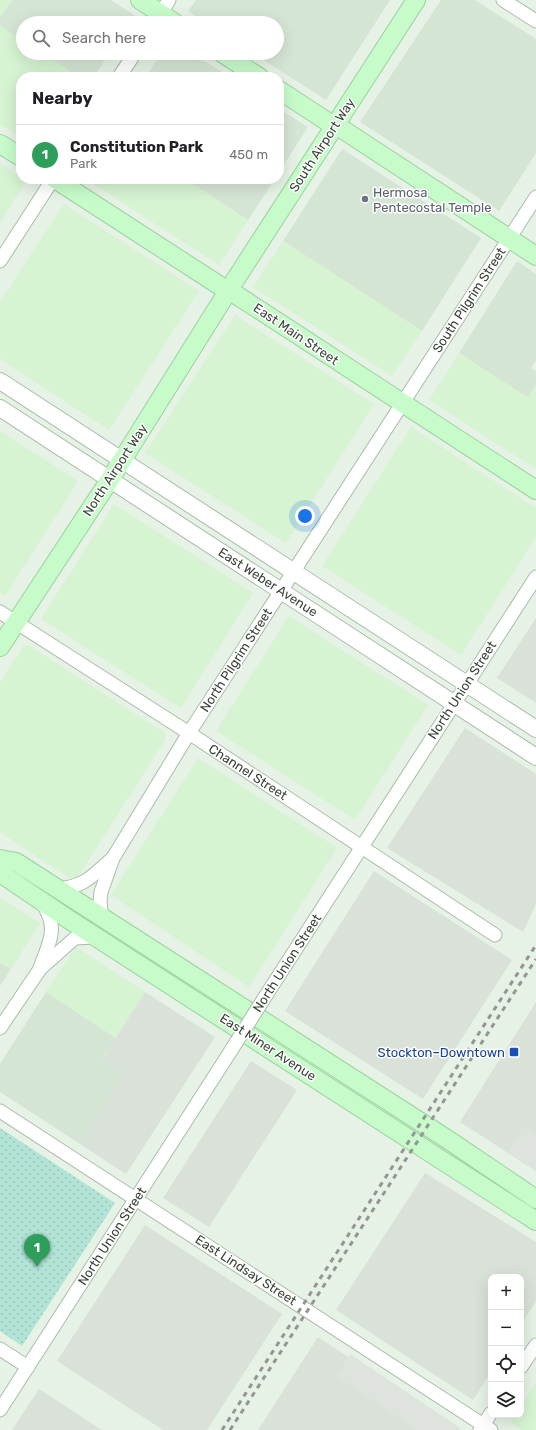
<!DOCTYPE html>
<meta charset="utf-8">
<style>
:root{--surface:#fff;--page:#f2f2f2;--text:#202124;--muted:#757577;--line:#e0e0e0;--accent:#537c24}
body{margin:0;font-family:Rubik,sans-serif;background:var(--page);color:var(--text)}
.controls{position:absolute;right:12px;bottom:12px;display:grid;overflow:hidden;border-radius:8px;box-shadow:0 4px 16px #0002}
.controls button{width:36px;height:36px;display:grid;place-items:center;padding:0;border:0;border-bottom:1px solid var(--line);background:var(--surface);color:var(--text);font:20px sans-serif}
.you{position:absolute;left:305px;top:516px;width:14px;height:14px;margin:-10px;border:3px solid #fff;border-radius:50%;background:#1a73e8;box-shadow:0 0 0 6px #1a73e833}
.badge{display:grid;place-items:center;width:26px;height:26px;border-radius:50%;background:var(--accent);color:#fff;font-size:13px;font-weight:700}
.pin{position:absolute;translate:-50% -33px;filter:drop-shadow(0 1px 2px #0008)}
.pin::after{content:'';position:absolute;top:21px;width:14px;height:12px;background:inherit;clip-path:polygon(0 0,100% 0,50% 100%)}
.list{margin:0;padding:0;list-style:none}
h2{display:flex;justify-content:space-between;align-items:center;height:52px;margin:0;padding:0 16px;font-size:17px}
h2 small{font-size:13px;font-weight:400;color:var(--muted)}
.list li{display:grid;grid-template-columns:26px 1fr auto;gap:12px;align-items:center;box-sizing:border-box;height:60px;padding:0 16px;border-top:1px solid var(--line)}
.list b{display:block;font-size:15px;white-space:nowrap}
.list p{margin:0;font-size:13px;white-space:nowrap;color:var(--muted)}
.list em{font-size:13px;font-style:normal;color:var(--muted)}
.icon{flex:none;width:22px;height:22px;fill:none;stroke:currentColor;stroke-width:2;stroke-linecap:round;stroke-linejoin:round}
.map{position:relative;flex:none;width:536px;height:1430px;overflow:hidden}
.search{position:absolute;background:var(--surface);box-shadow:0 4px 16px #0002;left:16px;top:16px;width:268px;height:44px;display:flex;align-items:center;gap:10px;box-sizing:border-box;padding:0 14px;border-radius:22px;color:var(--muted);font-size:15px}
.panel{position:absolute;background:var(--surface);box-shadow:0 4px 16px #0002;left:16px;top:72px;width:268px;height:112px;border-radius:16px}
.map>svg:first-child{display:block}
</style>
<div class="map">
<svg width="536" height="1430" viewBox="0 0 536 1430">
<defs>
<pattern id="green-dots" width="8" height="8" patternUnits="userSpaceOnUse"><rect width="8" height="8" fill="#b1e3d7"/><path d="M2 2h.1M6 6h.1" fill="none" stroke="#99c4b9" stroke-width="1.8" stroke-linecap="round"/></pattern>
</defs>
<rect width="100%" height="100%" fill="#e6f2e6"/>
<g fill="#d5e5d4">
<polygon points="12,0 111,0 134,15 128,23 23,23 23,41 0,26 0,18"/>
<polygon points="196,0 390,0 326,100 253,53 277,53 277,23 206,23 188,11"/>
<polygon points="441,0 475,0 536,39 536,153 499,211 360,122"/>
<polygon points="42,53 109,53 94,77 78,77"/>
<polygon points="161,53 192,53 230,77 146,77"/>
<polygon points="279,109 308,127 279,172"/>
<polygon points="342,149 481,238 422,331 283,241"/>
<polygon points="185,179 275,179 248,220"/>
<polygon points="517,261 536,274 536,361 531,368 536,371 536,385 528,398 459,353"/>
<polygon points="0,962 11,969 0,986"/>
<polygon points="46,992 116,1038 102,1059 125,1074 80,1144 0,1092 0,1064"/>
</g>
<g fill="#d6f3d2">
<polygon points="0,0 12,0 0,18"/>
<polygon points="0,26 23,41 23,53 42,53 78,77 21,77 21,137 0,124"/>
<polygon points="0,163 21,177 21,179 27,180 0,222"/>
<polygon points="86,179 186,179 248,220 219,265"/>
<polygon points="64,204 199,291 109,430 0,359 0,302"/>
<polygon points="283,241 422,331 392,376 253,287"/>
<polygon points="235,315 374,404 286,543 145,453"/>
<polygon points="459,353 528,398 536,385 536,469 429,400"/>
<polygon points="411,427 536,508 536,537 461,655 322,566"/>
<polygon points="0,431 78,481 5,596 0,592"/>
<polygon points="114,504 253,593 181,708 41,619"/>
<polygon points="289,616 428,705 355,820 216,731"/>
<polygon points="28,645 165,733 165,740 76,880 67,877 0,832 0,682 23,647"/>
<polygon points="198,758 337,848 249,987 111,895"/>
<polygon points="0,897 40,923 11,969 0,962"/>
<polygon points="76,947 145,992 116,1038 46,992"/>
<polygon points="536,1383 536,1430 522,1430 511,1423 516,1415 521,1415 521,1406"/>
</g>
<g fill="#d9e1d8">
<polygon points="536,618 536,703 497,678"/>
<polygon points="465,728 536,774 536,904 523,932 387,848"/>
<polygon points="374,871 512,960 423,1099 285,1011"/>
<polygon points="145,992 215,1037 126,1174 80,1144 124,1075 102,1060"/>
<polygon points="536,1002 536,1171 460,1122"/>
<polygon points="251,1061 297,1090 209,1227 163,1198"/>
<polygon points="425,1173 536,1242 536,1301 521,1325 521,1277 491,1277 491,1372 473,1400 336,1310"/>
<polygon points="145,1225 282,1314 207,1430 163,1430 57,1361"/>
<polygon points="318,1337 455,1427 454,1430 258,1430"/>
<polygon points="39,1389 102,1430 12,1430"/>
</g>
<polygon fill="url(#green-dots)" points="0,1128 115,1203 22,1346 0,1331"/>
<g fill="#dee3de">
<polygon points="524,1126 536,1134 536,1171 507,1153"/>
<polygon points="350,1354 460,1428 459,1430 417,1430 336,1376"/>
</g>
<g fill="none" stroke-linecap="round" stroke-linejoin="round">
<g stroke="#aabca9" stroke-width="15">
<g id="minor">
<polyline points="503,0 536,21"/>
<polyline points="155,23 169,0"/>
<polyline points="119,77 135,53"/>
<polyline points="0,261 53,179"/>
<polyline points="0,612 189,733 495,935"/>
<path d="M57,889c28,-2 36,-14 56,-31"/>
<polyline points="106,921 101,911 100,901 101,892 113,858 189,733 536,197"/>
<path d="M40,968c10,-28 19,-39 2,-66"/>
<polyline points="263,1000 536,577"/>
<polyline points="0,1028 40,969 75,938 95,937"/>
<polyline points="0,1111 491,1430"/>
<polyline points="0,1349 28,1367"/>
<polyline points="521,1367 536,1345"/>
<polyline points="0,1410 232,1049"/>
<polyline points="480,1430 491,1413"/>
</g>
</g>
<g stroke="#aabca9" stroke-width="18">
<g id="tertiary">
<polyline points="0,381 536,729"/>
<polyline points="0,408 536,757"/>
</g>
</g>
<g stroke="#9bd29c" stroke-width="20">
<g id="secondary">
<polyline points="140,0 175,23"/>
<polyline points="222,53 259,77"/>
<polyline points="279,90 334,126 342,129 536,256"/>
<polyline points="0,144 21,157"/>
<polyline points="55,179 228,291 235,294 536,490"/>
<polyline points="0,647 109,481 228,291 416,0"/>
<polyline points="0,859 16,862 447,1139 536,1199"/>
<polyline points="0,873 68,919 536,1221"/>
</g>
</g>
<use href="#minor" stroke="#fff" stroke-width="13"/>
<use href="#tertiary" stroke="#fff" stroke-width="16"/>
<use href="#secondary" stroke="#c7fbca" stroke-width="18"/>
<g stroke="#959595" stroke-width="3" stroke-dasharray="5 5" stroke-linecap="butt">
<polyline points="222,1430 536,945"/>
<polyline points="230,1430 536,959"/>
</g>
<g stroke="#aabca9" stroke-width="15" stroke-linecap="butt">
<polyline id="minor-bridge" points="232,1049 263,1000"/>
</g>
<use href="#minor-bridge" stroke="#fff" stroke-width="13"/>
</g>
<circle fill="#6b7280" stroke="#fff" stroke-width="1.5" cx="365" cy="199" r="4"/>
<rect fill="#1a4fb4" stroke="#fff" stroke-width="1.5" x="509" y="1047" width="10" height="10" rx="2"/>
<g text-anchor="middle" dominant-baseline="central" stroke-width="3" stroke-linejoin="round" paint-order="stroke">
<g font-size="13" fill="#374436" stroke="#fff">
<text transform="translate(322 145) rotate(-57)">South Airport Way</text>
<text transform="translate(469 300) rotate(-57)">South Pilgrim Street</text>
<text transform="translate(296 334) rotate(34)">East Main Street</text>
<text transform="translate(115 470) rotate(-57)">North Airport Way</text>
<text transform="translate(268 582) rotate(33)">East Weber Avenue</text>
<text transform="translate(236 660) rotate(-57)">North Pilgrim Street</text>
<text transform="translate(462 690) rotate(-57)">North Union Street</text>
<text transform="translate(248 772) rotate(33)">Channel Street</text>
<text transform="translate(287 963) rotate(-57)">North Union Street</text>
<text transform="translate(268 1047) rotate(33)">East Miner Avenue</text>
<text transform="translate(112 1236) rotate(-57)">North Union Street</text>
<text transform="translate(246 1270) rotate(33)">East Lindsay Street</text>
</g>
<g font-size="13" fill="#5b616d" stroke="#fff" text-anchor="start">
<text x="373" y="192">Hermosa<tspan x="373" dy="15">Pentecostal Temple</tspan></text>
</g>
<g font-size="13" fill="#164399" stroke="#fff" text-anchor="end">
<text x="505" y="1052">Stockton–Downtown</text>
</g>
</g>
</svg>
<div class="controls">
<button>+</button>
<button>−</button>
<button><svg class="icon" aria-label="locate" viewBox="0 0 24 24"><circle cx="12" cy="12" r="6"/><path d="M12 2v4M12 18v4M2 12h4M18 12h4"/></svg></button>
<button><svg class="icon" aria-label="layers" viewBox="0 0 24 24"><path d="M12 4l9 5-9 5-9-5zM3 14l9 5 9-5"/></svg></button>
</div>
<div class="you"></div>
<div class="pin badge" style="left:37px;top:1267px;background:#2e9e5b">1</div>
<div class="search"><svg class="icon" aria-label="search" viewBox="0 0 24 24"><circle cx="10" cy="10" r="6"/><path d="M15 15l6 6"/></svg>Search here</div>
<section class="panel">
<h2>Nearby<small></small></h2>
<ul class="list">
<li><span class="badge" style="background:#2e9e5b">1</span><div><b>Constitution Park</b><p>Park</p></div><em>450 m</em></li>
</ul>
</section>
</div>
